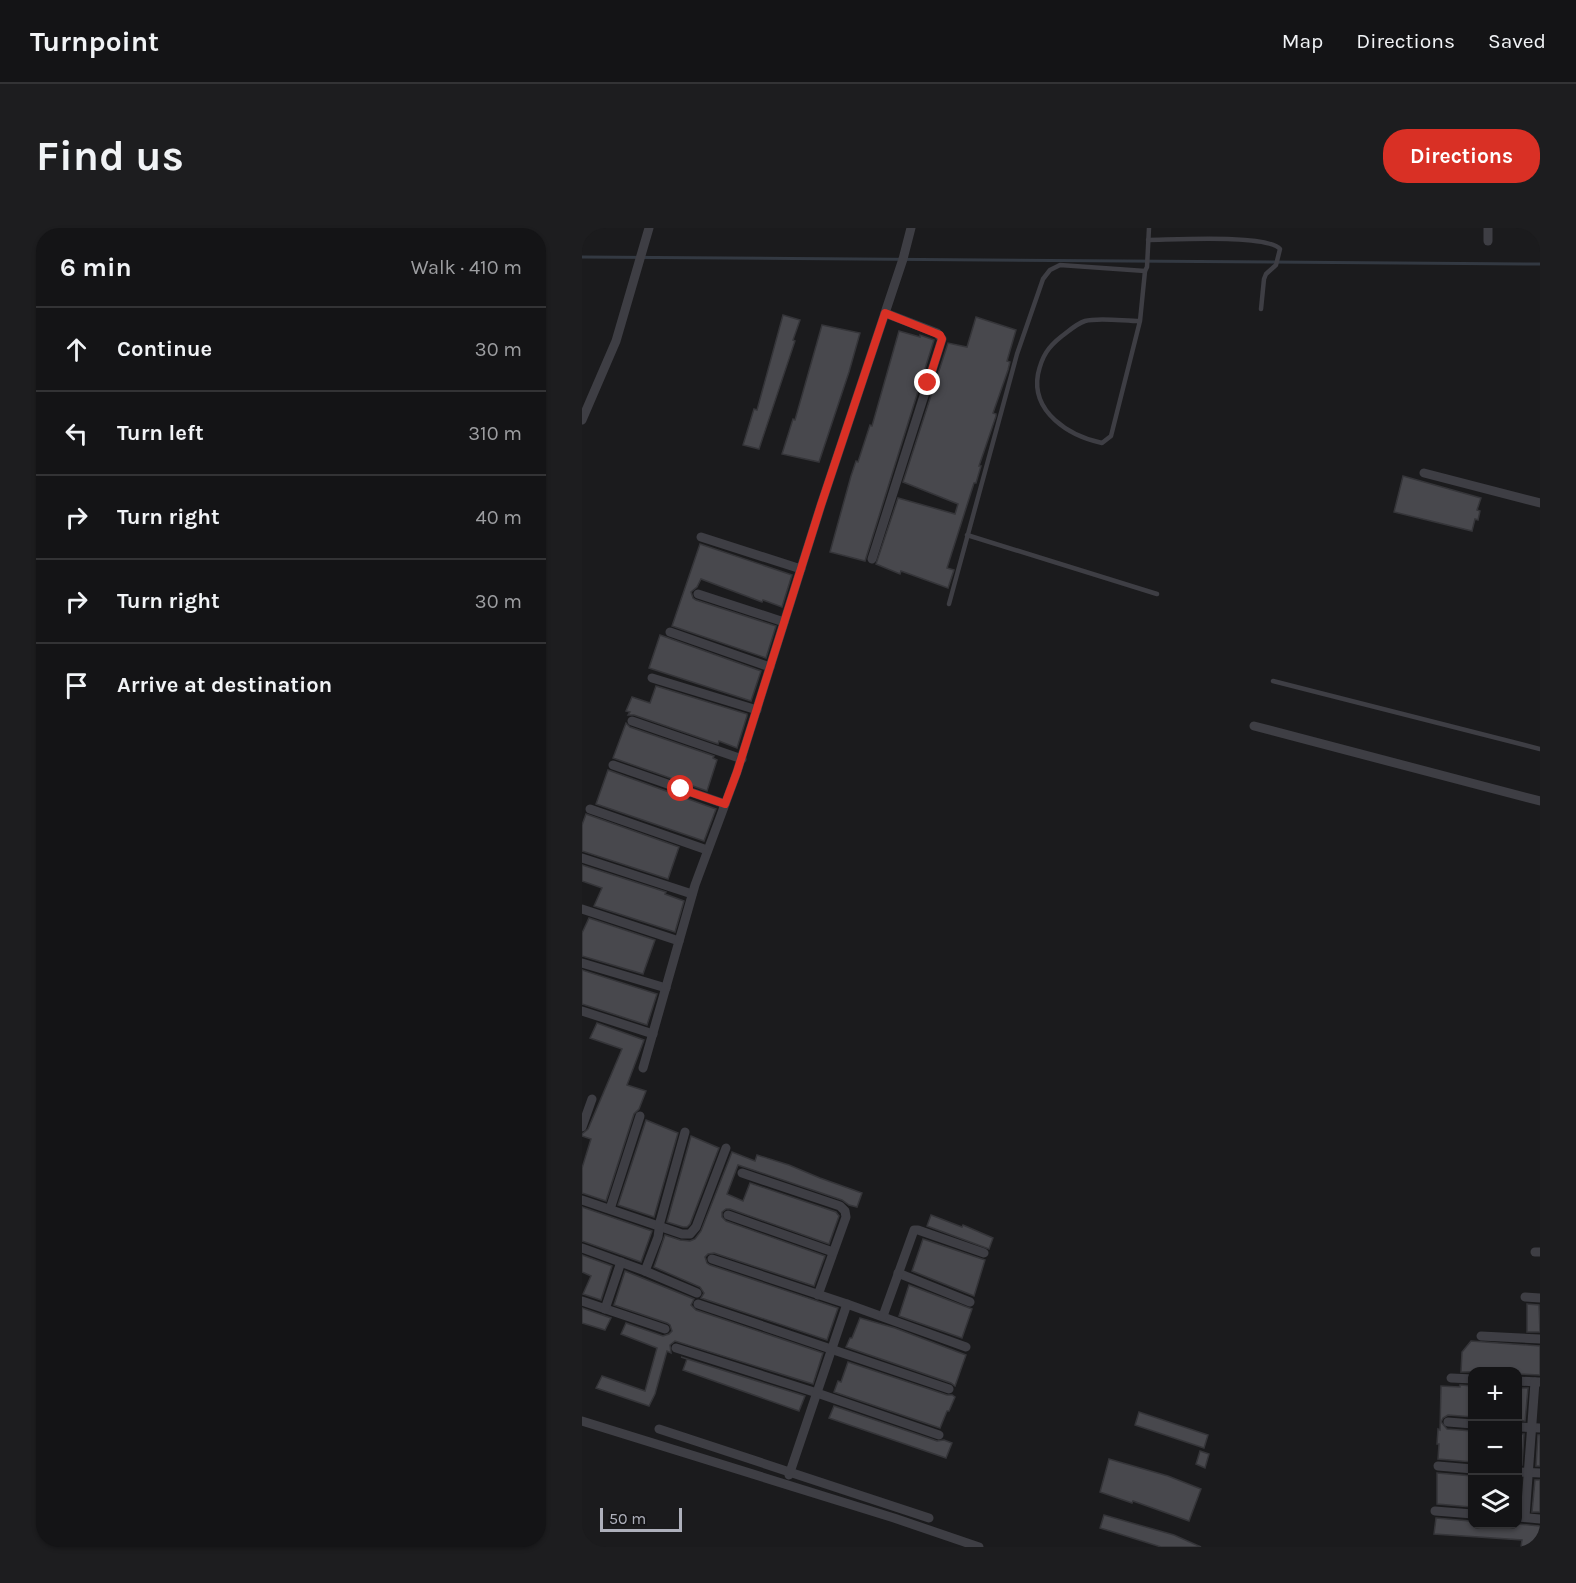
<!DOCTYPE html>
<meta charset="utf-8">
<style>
:root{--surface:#141416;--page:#1d1d1f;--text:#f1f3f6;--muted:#9d9ea1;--line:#333335;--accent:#d93025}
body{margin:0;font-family:Karla,sans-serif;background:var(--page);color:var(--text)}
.controls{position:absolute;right:18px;bottom:18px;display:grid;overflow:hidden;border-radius:12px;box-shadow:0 2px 4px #0004}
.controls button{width:54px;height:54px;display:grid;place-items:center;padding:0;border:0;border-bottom:2px solid var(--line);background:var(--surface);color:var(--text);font:30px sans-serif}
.scale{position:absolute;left:18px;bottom:15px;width:82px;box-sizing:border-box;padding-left:6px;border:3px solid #aeb0bb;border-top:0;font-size:16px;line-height:21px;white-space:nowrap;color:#aeb0bb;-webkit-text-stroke:4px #161618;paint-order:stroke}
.stop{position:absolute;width:18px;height:18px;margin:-14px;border:4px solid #d93025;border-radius:50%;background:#fff}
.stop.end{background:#d93025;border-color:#fff;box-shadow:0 2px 6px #0008}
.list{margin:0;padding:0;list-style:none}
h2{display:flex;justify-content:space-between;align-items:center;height:78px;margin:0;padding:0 24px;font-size:26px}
h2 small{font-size:20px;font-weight:400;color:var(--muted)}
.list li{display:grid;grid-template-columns:39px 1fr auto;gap:18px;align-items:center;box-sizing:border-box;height:84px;padding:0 24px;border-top:2px solid var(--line)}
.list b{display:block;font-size:22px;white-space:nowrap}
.list em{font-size:20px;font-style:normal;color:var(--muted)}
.icon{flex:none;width:33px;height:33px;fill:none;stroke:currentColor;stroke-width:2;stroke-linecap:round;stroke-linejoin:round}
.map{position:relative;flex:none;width:958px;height:1319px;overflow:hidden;border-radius:24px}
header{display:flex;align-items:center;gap:36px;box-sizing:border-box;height:84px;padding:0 30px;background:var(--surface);border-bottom:2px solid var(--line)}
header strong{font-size:28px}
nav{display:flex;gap:33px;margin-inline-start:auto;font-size:21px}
.intro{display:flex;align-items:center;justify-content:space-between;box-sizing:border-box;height:144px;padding:0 36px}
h1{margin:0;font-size:42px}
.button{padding:15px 27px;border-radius:24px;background:var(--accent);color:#fff;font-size:21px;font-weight:700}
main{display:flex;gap:36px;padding:0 36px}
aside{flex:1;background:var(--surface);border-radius:24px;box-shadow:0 2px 4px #0004}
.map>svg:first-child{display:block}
</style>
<header>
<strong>Turnpoint</strong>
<nav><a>Map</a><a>Directions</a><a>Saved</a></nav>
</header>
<div class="intro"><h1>Find us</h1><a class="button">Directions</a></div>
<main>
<aside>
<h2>6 min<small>Walk · 410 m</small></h2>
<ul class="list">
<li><svg class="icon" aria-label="ahead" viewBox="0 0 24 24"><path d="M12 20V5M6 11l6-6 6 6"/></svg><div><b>Continue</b></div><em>30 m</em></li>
<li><svg class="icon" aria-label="left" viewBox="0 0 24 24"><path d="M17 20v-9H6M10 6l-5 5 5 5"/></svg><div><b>Turn left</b></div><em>310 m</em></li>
<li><svg class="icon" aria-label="right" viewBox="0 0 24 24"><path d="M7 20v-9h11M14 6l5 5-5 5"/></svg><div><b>Turn right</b></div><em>40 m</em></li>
<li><svg class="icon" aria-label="right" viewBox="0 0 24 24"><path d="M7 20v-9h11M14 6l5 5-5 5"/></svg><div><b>Turn right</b></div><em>30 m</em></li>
<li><svg class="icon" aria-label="arrive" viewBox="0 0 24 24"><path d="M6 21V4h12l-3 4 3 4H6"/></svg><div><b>Arrive at destination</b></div></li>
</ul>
</aside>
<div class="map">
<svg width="958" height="1319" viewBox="0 0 958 1319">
<rect width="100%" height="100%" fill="#1b1b1d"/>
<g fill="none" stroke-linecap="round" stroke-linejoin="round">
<polyline stroke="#333942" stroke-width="3" points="0,29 958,36"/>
</g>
<g fill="#48484d" stroke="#353539" stroke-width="1.5">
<polygon points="201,87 218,92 211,112 213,113 177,221 161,217 172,181 175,182"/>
<polygon points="394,89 434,102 425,133 428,134 426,142 411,185 414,186 414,188 397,238 399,238 394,255 392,255 365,340 372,342 366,360 319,343 318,346 294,336 316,270 373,286 376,276 321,254 366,115 385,119"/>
<polygon points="240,97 278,105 267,144 237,234 200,226 211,191 213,192"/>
<polygon points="317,103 338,109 338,107 352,112 283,333 248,324 269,248 274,233 276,234 288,197 290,198"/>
<polygon points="821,248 899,270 895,282 898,283 896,292 893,291 890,303 812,284"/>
<polygon points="118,316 210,347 200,379 181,372 180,374 119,351 115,359 109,364 111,370 114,372 194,398 184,430 90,398"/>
<polygon points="78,407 179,443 169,473 67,440"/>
<polygon points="74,458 165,486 165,488 155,520 137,513 136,516 52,487 46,487 48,484 44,483 50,469 68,475"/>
<polygon points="44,495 48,499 132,528 131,530 135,532 125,563 31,530"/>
<polygon points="26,542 134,581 122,613 14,576"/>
<polygon points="4,586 97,619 86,651 0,623 0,597"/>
<polygon points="0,637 84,664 83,666 102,673 93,704 12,678 20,660 0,653"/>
<polygon points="7,690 73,712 61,746 0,728 0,705"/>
<polygon points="0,742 75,766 65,797 0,776"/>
<polygon points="15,795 62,812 45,857 64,863 57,881 52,886 24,973 0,965 0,940 9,911 0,908 0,906 6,901 40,821 8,810"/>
<polygon points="64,892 96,905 72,989 36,977"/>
<polygon points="109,908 137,920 108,996 105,999 101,999 85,994"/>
<polygon points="150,924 173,933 175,927 207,937 238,950 280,965 275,979 267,977 260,972 156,937 145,966 161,973 168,955 254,984 257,988 247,1016 148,981 144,981 140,984 140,989 144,993 243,1028 232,1058 132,1025 126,1026 123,1029 125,1035 128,1037 256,1080 245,1112 119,1070 122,1065 118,1059 72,1039 83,1007 98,1012 108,1013 113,1011 119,1003"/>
<polygon points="0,979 70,1003 59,1034 0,1013"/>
<polygon points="349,987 380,999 381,997 411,1010 407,1021 345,998"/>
<polygon points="341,1011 403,1032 392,1068 330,1043"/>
<polygon points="0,1027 30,1038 19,1072 1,1066 9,1048 0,1044"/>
<polygon points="43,1043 112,1071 109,1077 114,1082 241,1125 231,1156 93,1113 88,1117 89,1125 85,1123 73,1166 67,1178 14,1160 20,1148 63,1163 75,1120 39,1106 44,1095 81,1108 87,1106 90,1103 88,1097 85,1095 32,1077"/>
<polygon points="327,1057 390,1081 380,1110 317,1088"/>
<polygon points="945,1076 957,1077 958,1104 945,1104"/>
<polygon points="0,1080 29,1090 23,1102 0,1095"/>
<polygon points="278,1090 313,1100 384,1127 373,1158 369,1155 264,1119 268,1110 270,1110"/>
<polygon points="889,1113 958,1118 958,1147 936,1146 936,1143 879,1144 880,1124"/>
<polygon points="99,1129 223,1168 217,1183 101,1142 105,1131"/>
<polygon points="266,1134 365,1167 370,1167 373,1169 367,1183 365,1183 358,1200 252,1164 256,1153 259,1154"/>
<polygon points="878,1157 891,1158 891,1189 866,1187 861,1190 859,1194 865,1201 890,1203 891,1234 856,1231 857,1216 855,1216 856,1201 858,1202 859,1158 878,1159"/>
<polygon points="937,1160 946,1160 943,1193 936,1192"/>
<polygon points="252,1178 355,1213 362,1212 370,1215 364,1230 247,1190"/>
<polygon points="557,1184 626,1207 622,1220 553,1197"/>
<polygon points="936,1206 942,1206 940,1237 936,1237"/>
<polygon points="956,1207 958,1207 958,1238 954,1238"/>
<polygon points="618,1223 627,1226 623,1240 614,1236"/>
<polygon points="527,1231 586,1248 619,1261 607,1293 551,1273 550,1275 518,1264"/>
<polygon points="855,1245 891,1248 889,1279 855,1276"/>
<polygon points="936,1251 939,1251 936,1282"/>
<polygon points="953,1252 958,1252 958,1284 950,1284"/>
<polygon points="522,1287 592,1307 619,1319 579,1319 528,1303 518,1300"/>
<polygon points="854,1290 888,1293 891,1296 936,1296 958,1298 958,1319 939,1319 940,1312 852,1306"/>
</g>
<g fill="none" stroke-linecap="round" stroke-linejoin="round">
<g stroke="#3e3e44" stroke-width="4.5">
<path d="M566,12c23,0 119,-6 132,9l-4,16 -10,9 -2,5 -3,30"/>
<path d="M558,93c-16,0 -42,-4 -55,0 -9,3 -16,10 -23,15 -14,11 -20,20 -24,38 -7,38 31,62 64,69l9,-7 29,-115 5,-50"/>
<polyline points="385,307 575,366"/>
<polyline points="367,376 435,126 461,51 468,42 478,37 563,43 565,39 567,0"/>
<polyline points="691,453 958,521"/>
</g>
<g stroke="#3e3e44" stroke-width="9">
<polyline points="906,13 906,0"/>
<polyline points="0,192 34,113 67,0"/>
<polyline points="842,245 958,275"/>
<polyline points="119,309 219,341"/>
<polyline points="290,331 360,111 355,105 303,85"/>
<polyline points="116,366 202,394"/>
<polyline points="88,404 188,439"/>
<polyline points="70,450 175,482"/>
<polyline points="50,493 160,531"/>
<polyline points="672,498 958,573"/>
<polyline points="31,537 143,576"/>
<polyline points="8,581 125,622"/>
<polyline points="0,630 110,666"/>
<polyline points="0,681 97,713"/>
<polyline points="0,735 84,760"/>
<polyline points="0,783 71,806"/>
<polyline points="61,840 113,657 155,544 239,277 321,31 329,0"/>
<polyline points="0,899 10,871"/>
<polyline points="160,945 258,978 263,983 264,989 236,1067"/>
<polyline points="0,972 100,1006 108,1006 114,999 144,920"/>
<polyline points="28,981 58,888"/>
<polyline points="146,987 251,1024"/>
<polyline points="0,1020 63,1043 115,1065"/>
<polyline points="953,1024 958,1024"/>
<polyline points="130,1031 265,1076 384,1119"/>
<polyline points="63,1043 76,1009 78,994 103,904"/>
<polyline points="316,1045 388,1074"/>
<polyline points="943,1069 958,1070"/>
<polyline points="0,1073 83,1101"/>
<polyline points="116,1076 367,1161"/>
<polyline points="23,1081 39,1034"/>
<polyline points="301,1088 332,1002 336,1002 402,1025"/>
<polyline points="899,1108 958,1111"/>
<polyline points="94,1120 235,1165 357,1207"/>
<polyline points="869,1150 891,1151"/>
<polyline points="936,1153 957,1154"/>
<polyline points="0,1193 312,1290 397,1319"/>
<polyline points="866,1194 891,1196"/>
<polyline points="936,1199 958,1200"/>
<polyline points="77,1201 347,1290"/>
<polyline points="856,1238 891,1241"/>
<polyline points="936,1244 958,1245"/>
<polyline points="207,1247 265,1076"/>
<polyline points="853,1283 891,1286"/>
<polyline points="936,1289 958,1291"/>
<polyline points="943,1289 953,1154"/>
</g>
</g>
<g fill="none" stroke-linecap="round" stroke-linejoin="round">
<polyline stroke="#d93025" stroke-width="8" points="99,561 143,576 155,544 239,277 303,85 358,107 360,111 346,155"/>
</g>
</svg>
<div class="controls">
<button>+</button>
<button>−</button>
<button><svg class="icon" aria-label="layers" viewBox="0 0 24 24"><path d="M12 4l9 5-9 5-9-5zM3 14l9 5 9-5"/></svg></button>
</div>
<div class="scale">50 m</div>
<div class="stop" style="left:99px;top:561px"></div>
<div class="stop end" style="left:346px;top:155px"></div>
</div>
</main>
